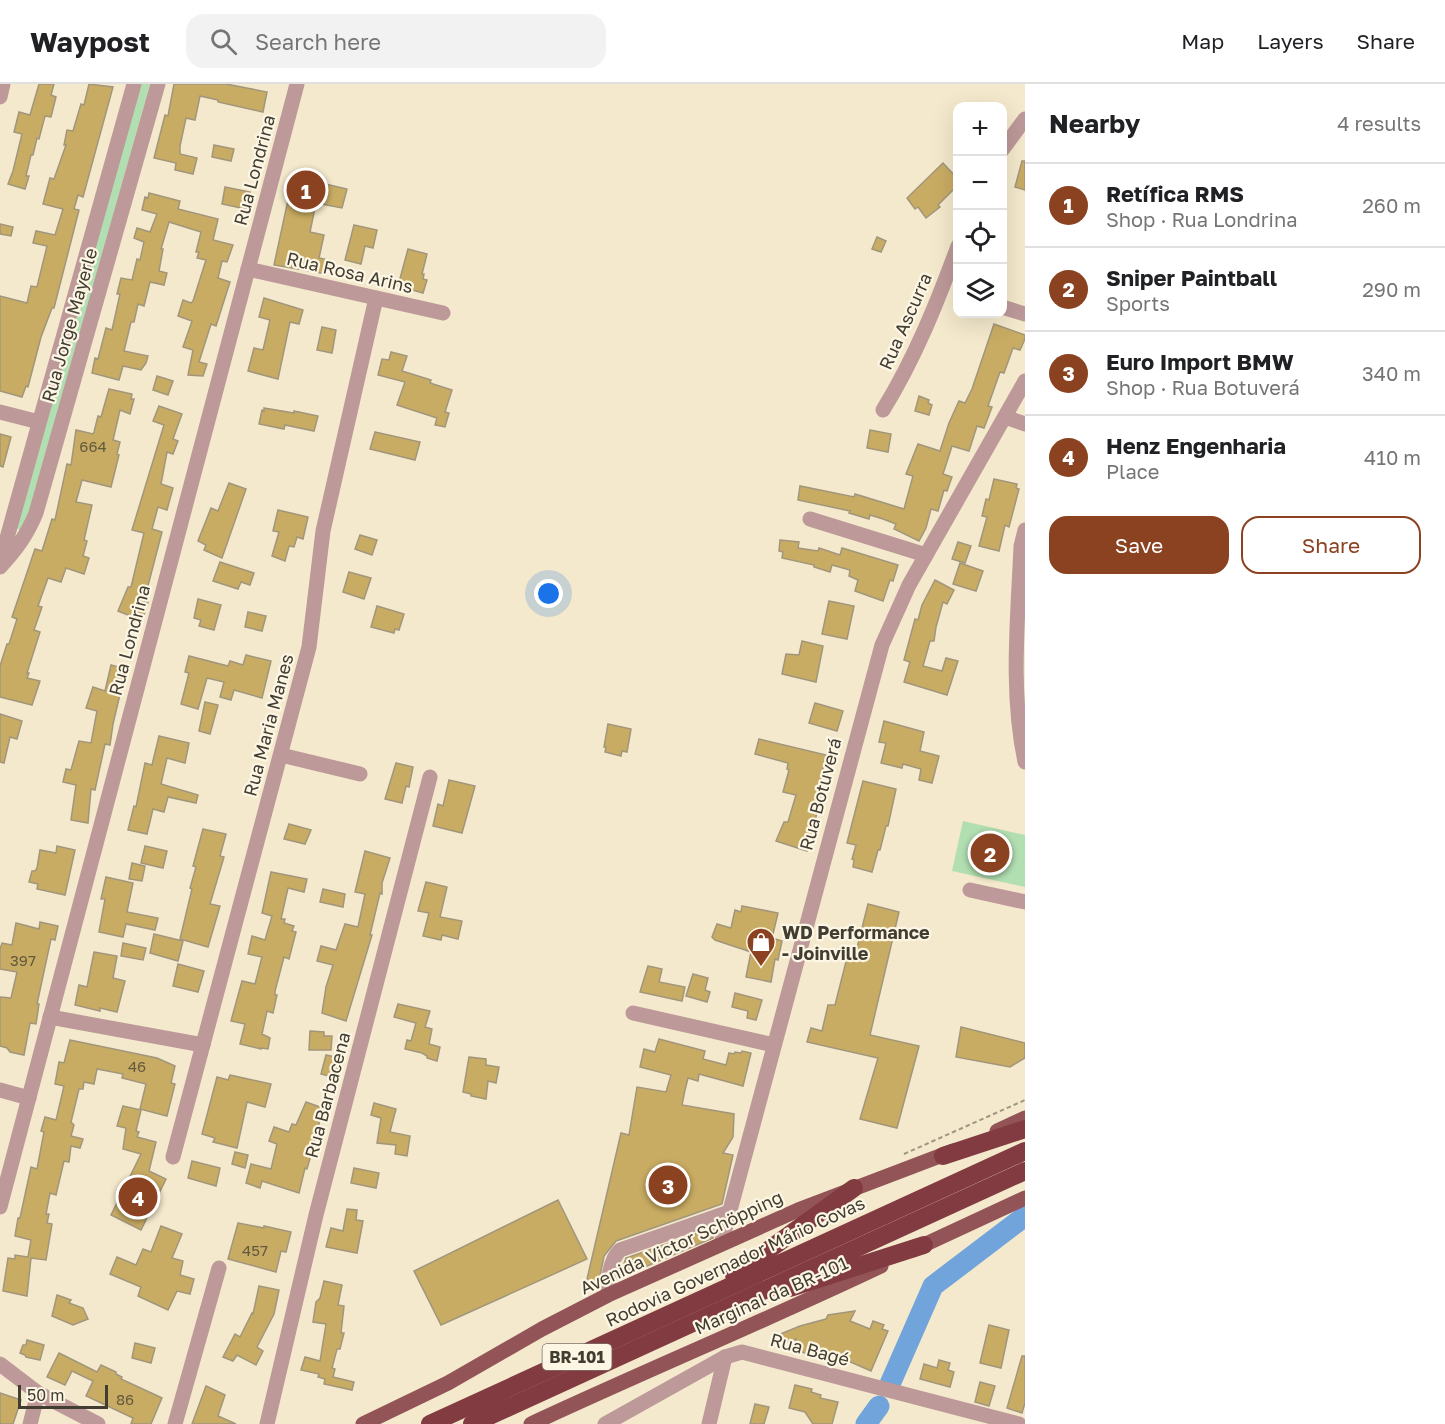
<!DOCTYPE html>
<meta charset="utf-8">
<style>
:root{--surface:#fff;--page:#f2f2f2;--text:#202124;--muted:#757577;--line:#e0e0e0;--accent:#8a4221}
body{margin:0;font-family:"Golos Text",sans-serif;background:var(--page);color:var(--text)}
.controls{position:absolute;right:18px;top:18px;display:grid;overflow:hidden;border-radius:12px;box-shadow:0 6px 24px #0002}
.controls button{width:54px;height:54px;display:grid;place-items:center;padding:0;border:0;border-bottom:2px solid var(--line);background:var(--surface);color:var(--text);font:30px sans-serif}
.scale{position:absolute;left:18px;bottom:15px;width:90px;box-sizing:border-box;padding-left:6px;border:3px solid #413d31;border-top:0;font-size:16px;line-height:21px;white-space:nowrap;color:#413d31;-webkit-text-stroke:4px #fdf6e5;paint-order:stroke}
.you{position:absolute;left:549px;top:510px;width:21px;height:21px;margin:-15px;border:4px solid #fff;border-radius:50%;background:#1a73e8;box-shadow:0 0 0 9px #1a73e833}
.badge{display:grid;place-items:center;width:39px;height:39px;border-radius:50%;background:var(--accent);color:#fff;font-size:20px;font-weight:700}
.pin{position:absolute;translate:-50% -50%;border:3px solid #fff;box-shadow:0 2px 6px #0006}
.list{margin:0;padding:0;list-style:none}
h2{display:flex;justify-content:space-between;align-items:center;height:78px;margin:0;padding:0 24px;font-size:26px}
h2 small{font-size:20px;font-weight:400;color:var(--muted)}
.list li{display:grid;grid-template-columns:39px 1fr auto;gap:18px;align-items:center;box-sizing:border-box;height:84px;padding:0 24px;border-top:2px solid var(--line)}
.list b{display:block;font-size:22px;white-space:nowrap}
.list p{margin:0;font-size:20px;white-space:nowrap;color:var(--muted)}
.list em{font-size:20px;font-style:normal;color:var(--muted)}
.actions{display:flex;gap:12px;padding:18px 24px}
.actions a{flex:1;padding:14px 0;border:2px solid var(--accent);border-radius:18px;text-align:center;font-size:21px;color:var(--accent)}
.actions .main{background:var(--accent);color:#fff}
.icon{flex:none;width:33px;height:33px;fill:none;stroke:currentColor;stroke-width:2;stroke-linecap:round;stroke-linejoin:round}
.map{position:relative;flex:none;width:1025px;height:1340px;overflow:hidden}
header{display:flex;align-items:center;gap:36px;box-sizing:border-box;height:84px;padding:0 30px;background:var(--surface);border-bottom:2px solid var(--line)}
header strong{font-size:28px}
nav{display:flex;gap:33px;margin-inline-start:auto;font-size:21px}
.search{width:420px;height:54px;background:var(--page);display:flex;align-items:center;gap:15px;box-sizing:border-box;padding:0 21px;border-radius:18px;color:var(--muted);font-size:22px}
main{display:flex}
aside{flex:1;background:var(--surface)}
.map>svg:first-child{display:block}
</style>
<header>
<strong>Waypost</strong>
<div class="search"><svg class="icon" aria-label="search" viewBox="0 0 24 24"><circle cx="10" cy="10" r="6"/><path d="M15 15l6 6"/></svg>Search here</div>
<nav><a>Map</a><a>Layers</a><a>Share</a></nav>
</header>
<main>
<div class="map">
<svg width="1025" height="1340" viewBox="0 0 1025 1340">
<rect width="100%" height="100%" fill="#f4e9cc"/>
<g fill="#b2dfb1">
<polygon points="140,0 150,0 25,445 20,447 16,443"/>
<polygon points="963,737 1025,751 1025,803 952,787"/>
</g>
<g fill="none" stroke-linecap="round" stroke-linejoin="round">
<g stroke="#70a4db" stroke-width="21">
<polyline points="890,1300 933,1202 1025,1132"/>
<polyline points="866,1340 879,1322"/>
</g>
</g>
<g fill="#c9ac63" stroke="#a1967c" stroke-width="1.5">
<polygon points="39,0 54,0 51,11 56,13 51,33 45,32 39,55 37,54 33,71 31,71 26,92 29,92 25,105 8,100 13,87 22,50 14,48 19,28 30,31"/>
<polygon points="89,0 113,3 83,113 78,111 74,125 79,126 54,224 52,224 41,253 28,303 26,302 22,313 0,307 0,212 27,219 31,202 37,203 47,162 33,159 36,147 55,151 63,125 43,120 50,94 54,95 66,61 64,61 67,46 73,47 81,20 84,21"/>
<polygon points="174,0 226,0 267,8 263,28 218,18 218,16 200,12 195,36 186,34 180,62 180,70 197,74 193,90 175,86 176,79 154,74 165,31 168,32"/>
<polygon points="214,61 234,65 231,77 212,73"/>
<polygon points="1022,77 1025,77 1025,106 1015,103"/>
<polygon points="943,79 957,94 957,102 938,121 940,123 926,134 918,123 915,125 907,114"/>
<polygon points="304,95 347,105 342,124 316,119 310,148 324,151 319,174 329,176 326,190 274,181 288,116 299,119"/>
<polygon points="225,103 250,108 246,125 222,120"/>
<polygon points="149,109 180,117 178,125 218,135 213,156 233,161 227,178 222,177 218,194 230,198 216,242 211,240 199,278 207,280 203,292 188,291 193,266 183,263 192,237 178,232 183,216 191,219 193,217 206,176 197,174 199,168 196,168 201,148 169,138 161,165 163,165 159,187 167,189 164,201 150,198 144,222 138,220 134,238 131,238 124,267 148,272 146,279 141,286 123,282 119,296 92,289 95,274 98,275 106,244 112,246 120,210 117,210 121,194 132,196 137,175 140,176 144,158 134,154 137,144 150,148 157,130 142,126 145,113 148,114"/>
<polygon points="0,140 13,143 11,152 0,150"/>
<polygon points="354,141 377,146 373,164 365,162 361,180 345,176"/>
<polygon points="877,153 886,157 881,168 872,165"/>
<polygon points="408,165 427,170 422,190 424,190 423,195 427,196 423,209 398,202"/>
<polygon points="264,214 303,226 299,240 290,238 278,295 248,287 254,264 263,266 270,236 259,233"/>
<polygon points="994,240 1025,251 1025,255 1020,266 1013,264 1004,289 1000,288 988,322 992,323 984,344 977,342 969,367 952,362 943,390 952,393 947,407 944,406 938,427 931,425 926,444 919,457 894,445 896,440 883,435 870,431 869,435 849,429 850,427 798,416 800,402 854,413 855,410 904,425 913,392 906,390 918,360 940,367 949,339 959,317 965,319 972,305"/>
<polygon points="322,243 336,246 332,269 317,266"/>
<polygon points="391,268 407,272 402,287 431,296 430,299 452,306 445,328 449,329 445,343 435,341 437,334 397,321 405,298 378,291 382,275 389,276"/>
<polygon points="157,292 173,297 168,311 153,306"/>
<polygon points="109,305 132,310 131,315 134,315 130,330 120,326 113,356 120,358 117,370 119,371 111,403 82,396 76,418 92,421 84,456 87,457 83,472 89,474 84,490 66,484 61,498 48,494 38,522 42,523 34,546 40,548 27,589 29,589 27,594 40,597 32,621 0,613 0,582 7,560 9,560 17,535 12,533 35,465 42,467 52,435 55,436 67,380 71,381 76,346 93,350 94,348 98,332 101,333"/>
<polygon points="919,312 929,316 928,319 932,321 929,331 915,327"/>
<polygon points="159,322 182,330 173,355 178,357 173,370 167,368 161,400 173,404 167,426 158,423 152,445 162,448 144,517 148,518 144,531 135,528 133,533 118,527 128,503 131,503 144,449 132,446 164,341 153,337"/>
<polygon points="264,324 294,329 294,327 318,332 314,347 285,341 284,345 259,340 262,326 264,327"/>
<polygon points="870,346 891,350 888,368 867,364"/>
<polygon points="375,348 420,358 415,376 370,365"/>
<polygon points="0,350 11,353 3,383 0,382"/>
<polygon points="994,395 1017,400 1016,404 1019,405 1009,443 1005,441 999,467 979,462 987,433 982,432 986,415 989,416"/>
<polygon points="229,399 246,405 222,474 204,466 206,461 198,457 211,424 218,427"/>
<polygon points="278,426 308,433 303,455 297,453 294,463 289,462 285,477 272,472 279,448 273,447"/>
<polygon points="360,451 377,456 372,471 355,465"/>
<polygon points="780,456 799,458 798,464 818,467 819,464 840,471 842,464 898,481 893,497 890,496 883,517 855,507 858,496 849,492 850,486 832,481 830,488 814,483 814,481 782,474 783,468 779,467"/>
<polygon points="958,458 971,462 965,479 952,475"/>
<polygon points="220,478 254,489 250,501 241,498 238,505 213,497"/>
<polygon points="960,479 983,487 976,507 953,500"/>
<polygon points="349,488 371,494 364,515 343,508"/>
<polygon points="935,496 954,506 947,520 943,518 936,543 934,557 930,557 923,582 942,587 946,574 958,577 947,611 904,598 910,578 904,576 915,535 918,536 922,521"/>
<polygon points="198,515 221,521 214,546 199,542 201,536 194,534"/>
<polygon points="829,517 854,522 847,555 822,550"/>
<polygon points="377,522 404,530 399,546 395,545 394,549 371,543"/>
<polygon points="248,528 266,532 262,547 245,543"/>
<polygon points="802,557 823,562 816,598 782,590 786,570 799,571"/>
<polygon points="246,571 271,577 262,614 234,606 231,616 220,613 224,598 207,594 198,625 181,620 189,589 185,588 189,572 228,582 230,577 243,581"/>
<polygon points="111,581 126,585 113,640 110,661 105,660 95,706 91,705 88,739 71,736 76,701 63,698 66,685 71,686 79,657 91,659 97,627 86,624 93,603 105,607"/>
<polygon points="205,618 218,621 210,650 199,647"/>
<polygon points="815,619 843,627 837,647 809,639"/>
<polygon points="0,630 22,637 17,655 10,653 4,679 0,678"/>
<polygon points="884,637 924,648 920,667 939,672 932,699 919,696 921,685 903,680 902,684 881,679 886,659 879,658"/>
<polygon points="608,640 631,645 627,668 622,667 621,672 605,668 606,663 604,663"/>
<polygon points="159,652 189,659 185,679 167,674 161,700 198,711 196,719 168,713 164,728 153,725 147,750 128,746 134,722 136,723 145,679 152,681"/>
<polygon points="759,655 826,671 820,698 822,699 818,725 807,767 776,757 784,738 788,738 796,711 783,708 789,686 787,685 788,679 755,670"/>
<polygon points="396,679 413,683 409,703 406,702 402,719 385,715"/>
<polygon points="449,696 475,702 462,749 433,742 438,720 443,722"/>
<polygon points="863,697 896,705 888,742 886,742 880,766 878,766 872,788 853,783 854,776 852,775 856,761 847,759"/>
<polygon points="289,740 311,746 305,760 284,755"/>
<polygon points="203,745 226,750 220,772 224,773 210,820 220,822 208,863 180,855 192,805 190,804 196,783 193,782"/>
<polygon points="57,762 75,766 65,811 37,805 38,800 29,798 32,787 35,787 37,784 40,766 56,769"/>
<polygon points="145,762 167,767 163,784 141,779"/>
<polygon points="365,767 390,774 382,799 382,810 380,809 370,851 372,851 346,937 322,929 326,903 333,881 317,877 321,862 336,866 345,840 358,843 365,810 355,808"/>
<polygon points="132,779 145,782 142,797 129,795"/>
<polygon points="271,788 307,795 304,808 288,804 281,835 285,835 284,839 294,842 292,847 296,848 289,875 284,873 275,907 275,911 277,911 273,929 267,927 262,950 270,954 268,965 261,964 261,965 240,960 245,940 231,937 242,897 255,900 262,873 248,870 252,852 265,856 272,832 262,829"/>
<polygon points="106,793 133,799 127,828 158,834 155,846 126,840 123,853 99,848 105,815 101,815"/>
<polygon points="426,798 447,803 440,833 462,837 458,855 442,851 441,856 423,852 429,829 418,827"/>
<polygon points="323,805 345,810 343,823 320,818"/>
<polygon points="868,820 899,828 870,951 919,962 897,1044 860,1035 878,974 807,958 811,944 822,947 828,921 835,921 848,870 855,872"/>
<polygon points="742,822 778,829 772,854 782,857 778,876 775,875 771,898 746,893 751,868 715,856 712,853 717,840 731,844 735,826 741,828"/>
<polygon points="40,838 58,842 55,856 51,855 37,920 39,920 36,940 30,939 24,971 10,968 7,964 0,962 0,913 11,914 17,888 0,885 0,865 2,859 12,861 16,839 39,845"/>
<polygon points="154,850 183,857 178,877 150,869"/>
<polygon points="123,859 146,864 143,876 121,872"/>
<polygon points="94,868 117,872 113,894 125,897 117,928 100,924 100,927 75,921 79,901 87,903"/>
<polygon points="178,880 204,887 198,908 173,902"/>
<polygon points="648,882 662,885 659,898 685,903 682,917 640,908"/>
<polygon points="693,890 708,894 705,906 710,908 707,918 686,912"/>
<polygon points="735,909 762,916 756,936 747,934 748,927 732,923"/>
<polygon points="398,920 430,927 425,943 432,945 429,960 440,963 437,977 427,974 427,972 422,969 405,965 407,956 411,957 416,939 394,933"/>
<polygon points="961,943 1025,959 1025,974 1010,983 956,973"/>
<polygon points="310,947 324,948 324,952 332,952 331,966 309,966"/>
<polygon points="659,955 705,967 703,975 726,981 729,969 734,970 735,968 741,969 742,967 751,969 743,1002 699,990 698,997 688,994 685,1006 682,1021 734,1030 733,1053 723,1069 733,1071 722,1120 616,1157 604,1172 598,1202 584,1208 621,1049 629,1051 637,1003 666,1008 671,991 640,983 644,965 655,968"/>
<polygon points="70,956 157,974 175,982 171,999 175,1000 167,1032 140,1025 146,1000 122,994 123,990 97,985 94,1000 84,998 83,1005 79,1005 71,1038 74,1041 71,1052 83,1055 80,1064 71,1062 69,1078 64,1077 56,1111 50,1109 46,1130 49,1130 47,1139 52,1140 46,1176 31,1174 27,1212 3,1207 8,1174 15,1175 15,1171 28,1173 31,1156 15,1152 18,1134 20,1134 31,1083 37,1085 44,1048 41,1047 45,1033 56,1036 64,1002 55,1000 59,978 64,979"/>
<polygon points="326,971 340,974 336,994 321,990"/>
<polygon points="469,973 486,975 486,981 499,983 496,999 488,997 486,1015 471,1012 471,1010 463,1008"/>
<polygon points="230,991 271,1000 265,1023 247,1018 237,1064 213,1058 215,1054 202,1050 217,993 228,996"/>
<polygon points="306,1018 323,1024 311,1071 307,1085 305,1084 299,1109 262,1097 260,1104 246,1099 251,1080 271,1085 277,1060 269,1057 274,1043 289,1048 292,1040 296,1041"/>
<polygon points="374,1019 396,1025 390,1048 410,1052 407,1072 395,1070 396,1061 377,1059 381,1034 371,1031"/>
<polygon points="123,1022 141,1026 136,1047 139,1048 137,1053 156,1058 149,1087 166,1095 141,1146 111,1131 141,1070 123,1065 126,1044 117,1042"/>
<polygon points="235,1068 248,1071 245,1084 232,1080"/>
<polygon points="192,1077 220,1084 216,1102 188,1094"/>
<polygon points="354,1084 379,1089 376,1104 351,1099"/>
<polygon points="558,1116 587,1175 441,1241 414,1187"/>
<polygon points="347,1125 357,1126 356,1136 363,1137 357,1169 326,1163 331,1144 343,1147"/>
<polygon points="238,1139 264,1144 264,1142 291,1148 286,1168 281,1167 276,1188 228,1175"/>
<polygon points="161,1142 182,1150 172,1174 183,1177 180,1191 194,1195 190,1210 177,1207 168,1226 138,1212 141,1203 110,1190 117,1173 136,1181 143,1165 151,1168"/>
<polygon points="715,1143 713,1154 619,1194 626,1174"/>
<polygon points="324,1197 342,1201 338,1221 344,1222 341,1249 344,1249 340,1265 337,1265 332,1284 335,1285 333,1293 354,1298 352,1306 324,1300 325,1295 318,1293 319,1290 301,1286 305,1273 320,1277 326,1240 313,1238 316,1218 320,1214"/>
<polygon points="259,1202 279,1206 274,1230 257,1263 263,1267 256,1281 237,1271 233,1277 223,1273 235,1250 240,1253 252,1229 253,1230"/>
<polygon points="57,1211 71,1216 69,1219 83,1224 88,1235 73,1241 52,1232"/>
<polygon points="855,1227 850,1237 870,1245 873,1237 884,1241 882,1245 888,1247 871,1287 830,1269 828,1276 792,1265 796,1255 777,1261 778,1251 800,1242 826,1235 828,1231"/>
<polygon points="989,1241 1009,1246 1001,1284 980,1279"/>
<polygon points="27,1256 44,1261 40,1276 26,1273 25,1271 20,1269 23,1261 26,1261"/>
<polygon points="135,1259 155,1264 151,1279 132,1274"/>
<polygon points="59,1269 97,1288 101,1281 116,1288 116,1290 122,1293 121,1295 162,1314 151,1340 131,1340 133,1334 86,1312 93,1297 72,1287 65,1301 47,1293"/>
<polygon points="1022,1272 1025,1272 1025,1319 1022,1329 1007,1324"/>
<polygon points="939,1276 950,1279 948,1286 954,1288 950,1303 920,1295 924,1280 937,1284"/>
<polygon points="980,1298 995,1302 989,1322 975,1318"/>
<polygon points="795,1301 812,1305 811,1308 821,1311 820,1314 838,1318 832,1340 813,1340 805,1328 789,1324"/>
<polygon points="206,1302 225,1311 218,1332 236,1340 192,1340"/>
<polygon points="0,1309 21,1316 13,1340 0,1340"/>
<polygon points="755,1320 769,1323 764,1340 750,1340"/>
</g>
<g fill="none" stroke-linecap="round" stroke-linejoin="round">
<polyline stroke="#9e9681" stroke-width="2" stroke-dasharray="4.5 3" stroke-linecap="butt" points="904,1070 1025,1016"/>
<g stroke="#bd9999" stroke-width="15">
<polyline points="0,13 3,0"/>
<polyline points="1002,66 1025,35"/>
<polyline points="248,185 443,229"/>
<polyline points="1002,223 1025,230"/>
<path d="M883,326c32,-52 54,-107 75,-164"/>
<polyline points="0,328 39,338"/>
<polyline points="1005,333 1025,340"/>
<polyline points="810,435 926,471"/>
<path d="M1025,446l-4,16c-3,71 -11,146 4,216"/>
<polyline points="0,479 134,0"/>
<path d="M0,483c16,-17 27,-32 36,-54l122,-429"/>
<polyline points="281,671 360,690"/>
<polyline points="970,806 1025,818"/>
<polyline points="633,929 774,961"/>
<polyline points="50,933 203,961"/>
<polyline points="0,1006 29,1014"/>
<polyline points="173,1073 309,563 323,447 376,214"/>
<polyline points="0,1123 297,0"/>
<polyline points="721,1160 882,561 909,501 1025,297"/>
<path d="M608,1211c0,-15 1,-34 12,-45l109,-38"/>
<polyline points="0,1280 38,1309 98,1340"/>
<polyline points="30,1340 38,1309"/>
<polyline points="175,1340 219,1184"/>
<polyline points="267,1340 316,1131 430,693"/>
<polyline points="605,1340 725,1273 742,1268 1019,1340"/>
<polyline points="709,1340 725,1273"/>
</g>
<g stroke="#935458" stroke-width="15">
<polyline points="997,1047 1025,1034"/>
<polyline points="913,1166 1025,1114"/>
<polyline points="363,1340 448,1299 542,1245 608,1211 798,1126 953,1067"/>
<path d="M531,1340c116,-54 234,-103 350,-158"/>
</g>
<g stroke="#823b41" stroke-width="18">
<polyline points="943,1072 1025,1045"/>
<polyline points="734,1191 854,1104"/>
<polyline points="790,1204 924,1161"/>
<polyline points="430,1340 1025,1067"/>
<polyline points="472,1340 1025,1087"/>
</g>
</g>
<defs>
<g id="shop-pin" transform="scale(1.5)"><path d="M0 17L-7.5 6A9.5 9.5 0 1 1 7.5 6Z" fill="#8a4221" stroke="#fdf6e5"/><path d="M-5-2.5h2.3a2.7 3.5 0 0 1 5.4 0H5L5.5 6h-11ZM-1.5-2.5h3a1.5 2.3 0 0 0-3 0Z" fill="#fff"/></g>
</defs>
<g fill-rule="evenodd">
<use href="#shop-pin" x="761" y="858"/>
</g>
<g text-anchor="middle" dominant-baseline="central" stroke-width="4.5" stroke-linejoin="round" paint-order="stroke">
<g font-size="15" fill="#63593e">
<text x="93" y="362">664</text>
<text x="23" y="876">397</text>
<text x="137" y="982">46</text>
<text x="255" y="1166">457</text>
<text x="125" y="1315">86</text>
</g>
<rect fill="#fdf6e5" stroke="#797467" stroke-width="1.5" x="542.5" y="1260" width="69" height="26" rx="4.5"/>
<g font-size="16" font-weight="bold" fill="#413d31">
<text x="577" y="1273">BR-101</text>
</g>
<g font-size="18" fill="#413d31" stroke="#fdf6e5">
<text transform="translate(254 86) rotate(-75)">Rua Londrina</text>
<text transform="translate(350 188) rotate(13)">Rua Rosa Arins</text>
<text transform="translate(905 237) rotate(-66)">Rua Ascurra</text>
<text transform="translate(69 241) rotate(-74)">Rua Jorge Mayerle</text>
<text transform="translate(129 556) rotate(-75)">Rua Londrina</text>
<text transform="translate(268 641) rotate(-75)">Rua Maria Manes</text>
<text transform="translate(820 710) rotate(-75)">Rua Botuverá</text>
<text transform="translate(327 1011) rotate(-75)">Rua Barbacena</text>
<text transform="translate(681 1158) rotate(-25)">Avenida Victor Schöpping</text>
<text transform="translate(735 1177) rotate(-25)">Rodovia Governador Mário Covas</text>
<text transform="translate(771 1211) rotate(-24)">Marginal da BR-101</text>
<text transform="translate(810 1265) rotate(15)">Rua Bagé</text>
</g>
<g font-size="18" font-weight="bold" fill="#413d31" stroke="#fdf6e5" text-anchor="start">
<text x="782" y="848">WD Performance<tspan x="782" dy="21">- Joinville</tspan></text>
</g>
</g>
</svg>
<div class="controls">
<button>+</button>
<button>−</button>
<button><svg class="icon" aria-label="locate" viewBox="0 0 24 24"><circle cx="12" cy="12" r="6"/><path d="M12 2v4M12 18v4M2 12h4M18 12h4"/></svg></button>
<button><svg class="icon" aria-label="layers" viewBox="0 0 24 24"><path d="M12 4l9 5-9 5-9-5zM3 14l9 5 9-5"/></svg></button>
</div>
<div class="scale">50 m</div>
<div class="you"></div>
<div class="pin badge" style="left:306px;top:106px">1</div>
<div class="pin badge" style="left:990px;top:769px">2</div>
<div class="pin badge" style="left:668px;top:1101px">3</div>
<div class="pin badge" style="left:138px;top:1113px">4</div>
</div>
<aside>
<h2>Nearby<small>4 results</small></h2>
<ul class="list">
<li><span class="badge">1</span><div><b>Retífica RMS</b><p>Shop · Rua Londrina</p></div><em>260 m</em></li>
<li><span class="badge">2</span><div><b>Sniper Paintball</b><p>Sports</p></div><em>290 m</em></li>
<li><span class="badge">3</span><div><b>Euro Import BMW</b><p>Shop · Rua Botuverá</p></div><em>340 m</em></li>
<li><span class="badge">4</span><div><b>Henz Engenharia</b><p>Place</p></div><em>410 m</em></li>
</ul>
<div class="actions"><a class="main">Save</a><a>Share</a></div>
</aside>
</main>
